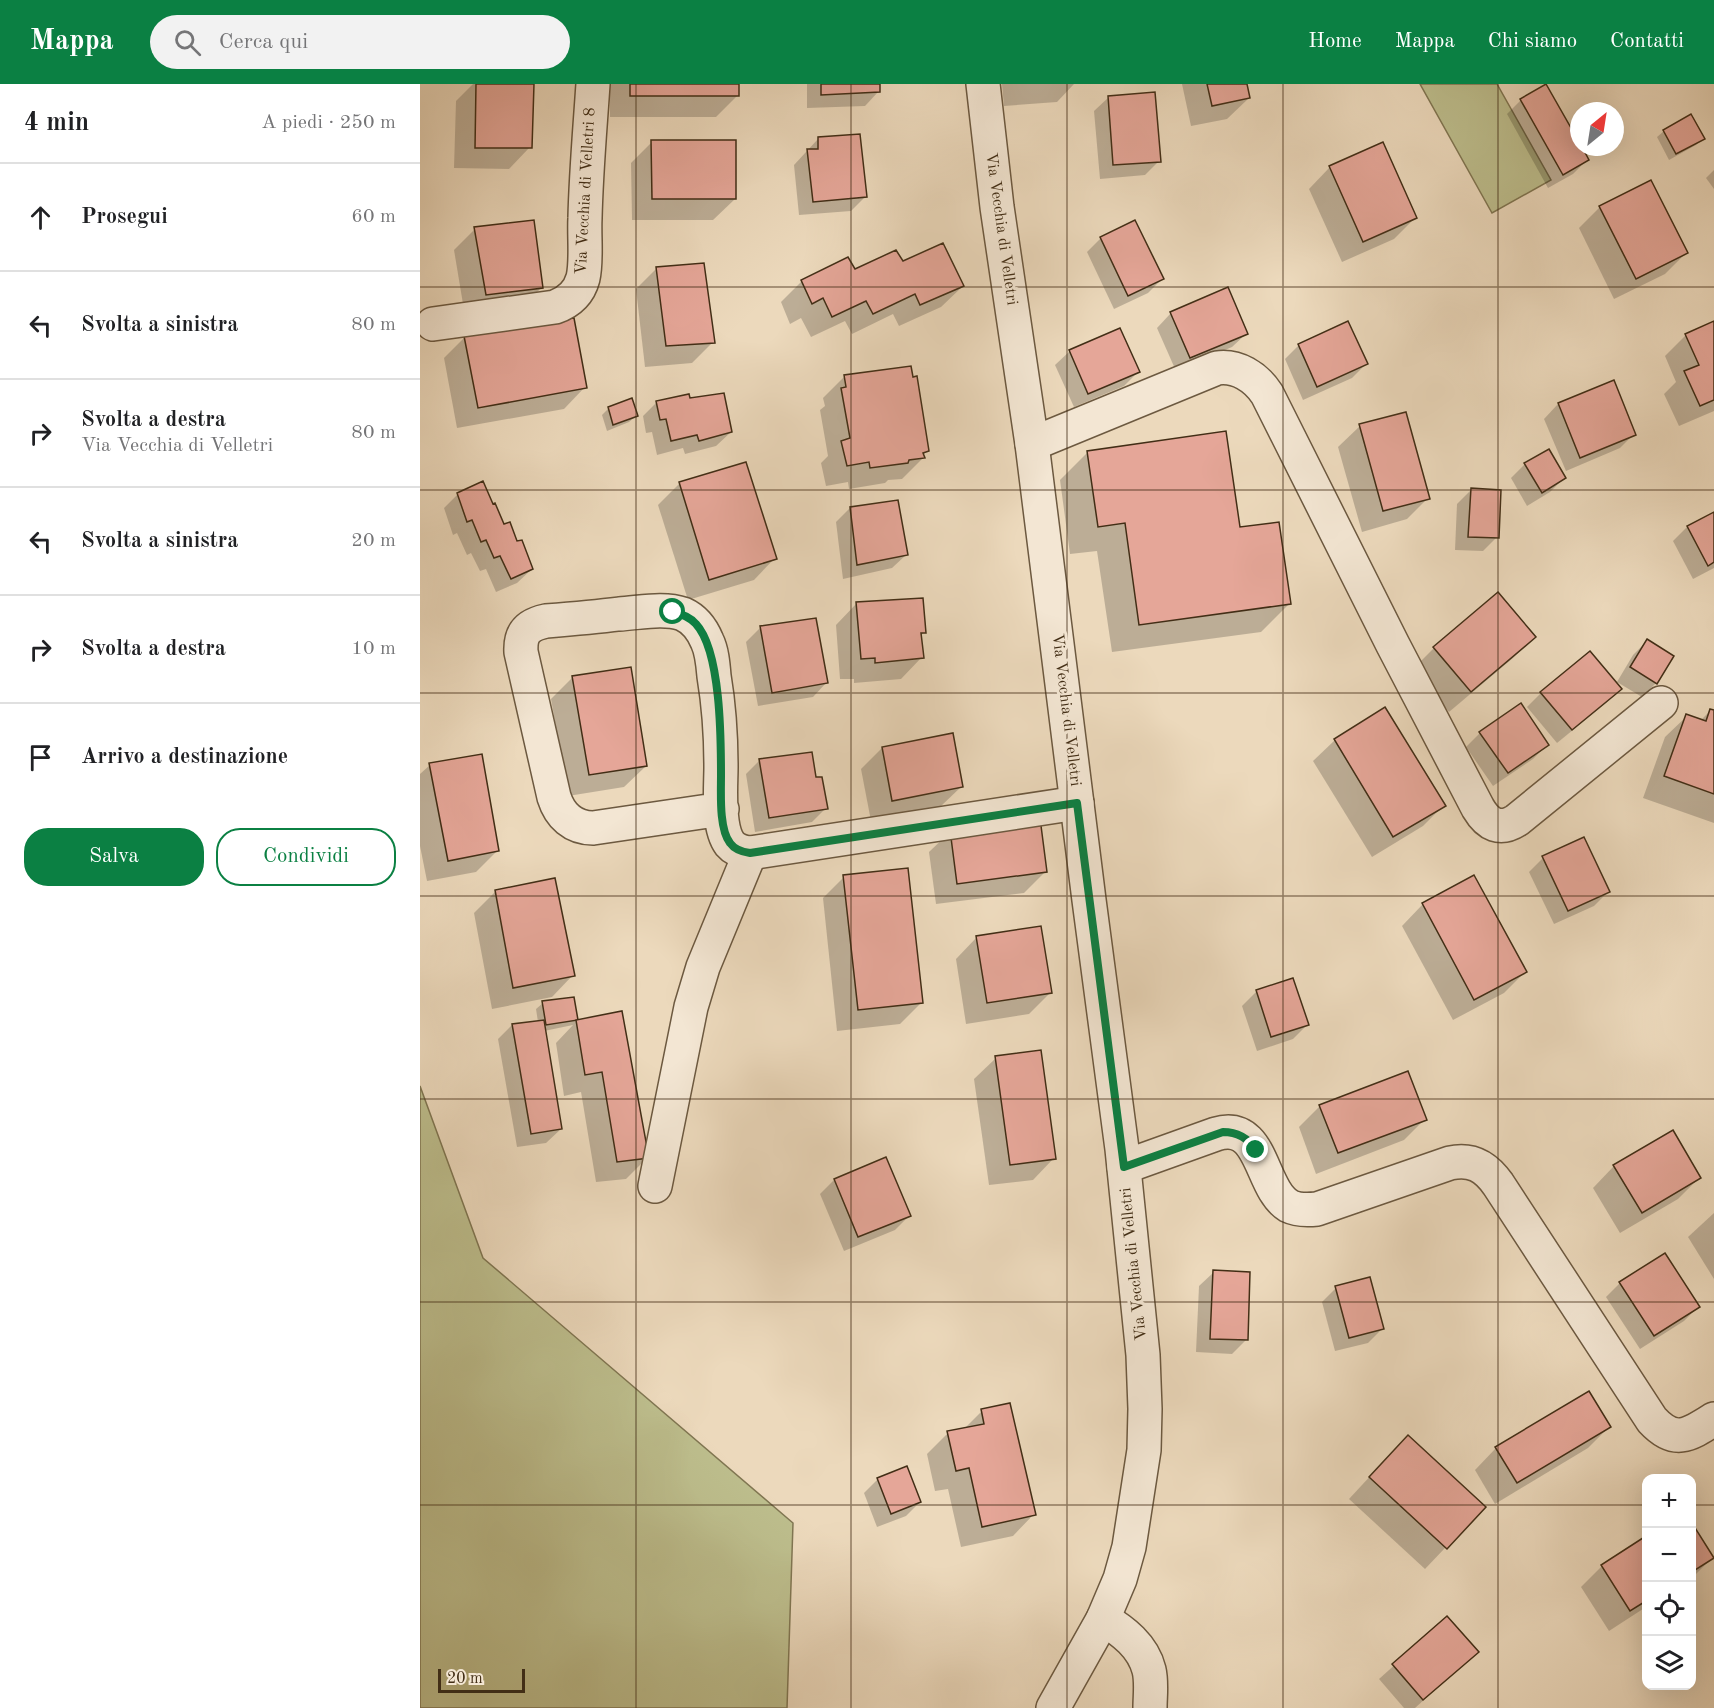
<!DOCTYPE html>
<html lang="it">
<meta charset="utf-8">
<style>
:root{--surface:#fff;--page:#f2f2f2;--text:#202124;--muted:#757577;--line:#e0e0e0;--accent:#0b8043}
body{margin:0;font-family:"Old Standard TT",serif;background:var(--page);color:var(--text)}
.controls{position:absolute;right:18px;bottom:18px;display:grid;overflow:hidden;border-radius:12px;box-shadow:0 6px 24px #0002}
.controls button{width:54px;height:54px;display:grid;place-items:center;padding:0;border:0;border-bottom:2px solid var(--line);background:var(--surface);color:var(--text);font:30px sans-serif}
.compass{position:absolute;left:1150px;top:18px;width:54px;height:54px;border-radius:50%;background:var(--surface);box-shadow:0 6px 24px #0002;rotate:30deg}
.scale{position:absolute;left:18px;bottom:15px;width:87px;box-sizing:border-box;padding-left:6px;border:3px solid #422e16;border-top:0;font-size:16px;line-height:21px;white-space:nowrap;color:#422e16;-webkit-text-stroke:4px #f3e6d3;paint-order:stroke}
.stop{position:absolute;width:18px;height:18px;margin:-14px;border:4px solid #0b8043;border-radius:50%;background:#fff}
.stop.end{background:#0b8043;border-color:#fff;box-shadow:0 2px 6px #0008}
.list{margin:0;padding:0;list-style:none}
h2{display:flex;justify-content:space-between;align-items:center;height:78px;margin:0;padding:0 24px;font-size:26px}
h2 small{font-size:20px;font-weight:400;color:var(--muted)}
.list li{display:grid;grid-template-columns:39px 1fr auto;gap:18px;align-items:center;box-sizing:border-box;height:108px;padding:0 24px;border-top:2px solid var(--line)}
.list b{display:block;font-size:22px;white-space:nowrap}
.list p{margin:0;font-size:20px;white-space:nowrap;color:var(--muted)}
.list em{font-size:20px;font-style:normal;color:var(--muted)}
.actions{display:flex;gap:12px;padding:18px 24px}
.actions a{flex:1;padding:14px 0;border:2px solid var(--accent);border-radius:24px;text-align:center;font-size:21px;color:var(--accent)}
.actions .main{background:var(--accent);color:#fff}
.icon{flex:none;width:33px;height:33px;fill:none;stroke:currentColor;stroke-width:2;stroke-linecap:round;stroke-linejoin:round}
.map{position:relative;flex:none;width:1294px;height:1624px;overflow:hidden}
header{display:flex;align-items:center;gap:36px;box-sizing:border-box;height:84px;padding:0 30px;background:var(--accent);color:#fff}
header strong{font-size:28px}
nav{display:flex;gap:33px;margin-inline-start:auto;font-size:21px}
.search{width:420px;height:54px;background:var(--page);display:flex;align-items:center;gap:15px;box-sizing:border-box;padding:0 21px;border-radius:33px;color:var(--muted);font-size:22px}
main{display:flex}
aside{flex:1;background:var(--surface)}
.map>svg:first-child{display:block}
</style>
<header>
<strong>Mappa</strong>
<div class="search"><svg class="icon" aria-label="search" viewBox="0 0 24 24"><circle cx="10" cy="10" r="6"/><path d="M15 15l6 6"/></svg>Cerca qui</div>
<nav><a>Home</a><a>Mappa</a><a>Chi siamo</a><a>Contatti</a></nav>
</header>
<main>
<aside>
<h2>4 min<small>A piedi · 250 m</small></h2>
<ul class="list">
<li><svg class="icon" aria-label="ahead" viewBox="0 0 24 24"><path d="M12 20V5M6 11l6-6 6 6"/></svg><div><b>Prosegui</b></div><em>60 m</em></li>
<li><svg class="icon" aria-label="left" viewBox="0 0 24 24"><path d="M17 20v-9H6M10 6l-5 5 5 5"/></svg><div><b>Svolta a sinistra</b></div><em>80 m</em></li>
<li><svg class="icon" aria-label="right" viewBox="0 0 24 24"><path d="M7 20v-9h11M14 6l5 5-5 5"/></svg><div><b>Svolta a destra</b><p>Via Vecchia di Velletri</p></div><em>80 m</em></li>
<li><svg class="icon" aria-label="left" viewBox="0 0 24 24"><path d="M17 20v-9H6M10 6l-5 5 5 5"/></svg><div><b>Svolta a sinistra</b></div><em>20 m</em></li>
<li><svg class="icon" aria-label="right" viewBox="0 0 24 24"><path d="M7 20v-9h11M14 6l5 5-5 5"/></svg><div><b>Svolta a destra</b></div><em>10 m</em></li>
<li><svg class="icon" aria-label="arrive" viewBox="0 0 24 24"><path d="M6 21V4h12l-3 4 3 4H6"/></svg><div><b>Arrivo a destinazione</b></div></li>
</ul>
<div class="actions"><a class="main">Salva</a><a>Condividi</a></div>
</aside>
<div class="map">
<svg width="1294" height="1624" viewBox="0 0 1294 1624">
<rect width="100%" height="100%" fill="#ecd9bc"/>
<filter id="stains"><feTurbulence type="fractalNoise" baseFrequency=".00333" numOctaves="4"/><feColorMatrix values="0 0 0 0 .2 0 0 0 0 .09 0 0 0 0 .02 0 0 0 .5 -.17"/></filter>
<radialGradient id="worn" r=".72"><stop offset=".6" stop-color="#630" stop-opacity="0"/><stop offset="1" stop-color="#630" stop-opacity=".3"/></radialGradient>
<g fill="#bdbe8d" stroke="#807652" stroke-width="1.5">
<polygon points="1000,0 1077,0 1131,96 1072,129"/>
<polygon points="0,1002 63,1174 373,1439 367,1624 0,1624"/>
</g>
<g fill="#0003">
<polygon points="53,0 112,0 110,63 89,85 34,84 36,17"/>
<polygon points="190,0 317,0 317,12 296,33 190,33"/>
<polygon points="387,0 458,0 459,7 445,22 387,24"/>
<polygon points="582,0 654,0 637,18 584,22"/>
<polygon points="762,0 826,0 829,14 807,35 771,42"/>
<polygon points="1126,2 1167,76 1153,90 1128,104 1087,30 1101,16"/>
<polygon points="689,13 739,77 725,91 680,95 674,27"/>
<polygon points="1244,47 1283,54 1276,61 1249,76 1237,53"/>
<polygon points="398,55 445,113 431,127 379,131 374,81"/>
<polygon points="232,58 315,115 293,136 212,136 211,79"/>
<polygon points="910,83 995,134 974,155 922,178 889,105"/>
<polygon points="1294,86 1294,105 1286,94"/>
<polygon points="1180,123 1266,169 1245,190 1194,215 1159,144"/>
<polygon points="55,145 122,203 101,225 45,232 34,166"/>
<polygon points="681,154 742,195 728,209 694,225 667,168"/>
<polygon points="483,179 543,202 521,223 479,242 473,230 432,250 425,237 391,253 381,234 370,240 361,218 382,197"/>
<polygon points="237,184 293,258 272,279 225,283 216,205"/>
<polygon points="751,229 827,249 812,263 756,287 737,244"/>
<polygon points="1294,239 1294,327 1259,342 1244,310 1256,298 1245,272 1266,251"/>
<polygon points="45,253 165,303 144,325 37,344 24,274"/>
<polygon points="879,261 946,280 932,294 883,316 865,275"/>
<polygon points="650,267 718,288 704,302 654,323 635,281"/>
<polygon points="490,284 507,367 502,372 503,374 482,395 468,396 465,399 429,405 428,398 406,402 401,379 408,372 400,326 405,322 403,314 424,293"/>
<polygon points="1193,298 1214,350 1200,364 1146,387 1124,335 1138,320"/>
<polygon points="269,316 311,348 296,362 265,370 263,364 237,371 232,348 226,349 223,332 237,318"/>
<polygon points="189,324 216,332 209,338 187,347 182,331"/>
<polygon points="940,342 1008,414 987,435 942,448 918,363"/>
<polygon points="668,368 869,520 841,548 692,568 677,467 650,470 640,396"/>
<polygon points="325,380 355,474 334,496 268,516 238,421 259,400"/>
<polygon points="1105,380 1144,394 1130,408 1107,422 1091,394"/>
<polygon points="1051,406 1077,453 1063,467 1035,466 1037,420"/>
<polygon points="38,410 84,442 96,458 112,485 97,499 76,508 66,485 60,487 51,469 47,471 37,449 33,451 24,424"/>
<polygon points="430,424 487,470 472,484 423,495 416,438"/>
<polygon points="1294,430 1294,484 1273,495 1253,457 1267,443"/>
<polygon points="437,519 504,548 500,553 502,573 481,595 434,599 434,595 420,595 416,541"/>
<polygon points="395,536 407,598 393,613 338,622 326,558 340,544"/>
<polygon points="1114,553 1093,574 1029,628 993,585 1014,564"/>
<polygon points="1227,557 1236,599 1222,613 1197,598 1213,571"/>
<polygon points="153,593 226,682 204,703 148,712 131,615"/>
<polygon points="1200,605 1186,619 1137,659 1107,623 1121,609"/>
<polygon points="1291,626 1294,628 1294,739 1223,714 1245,653 1267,632 1280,637"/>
<polygon points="1060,649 1127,661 1113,675 1073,702 1046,663"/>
<polygon points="915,656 1024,721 1003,742 952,773 893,677"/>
<polygon points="462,664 542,702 520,723 451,737 441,685"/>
<polygon points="340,676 395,695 406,724 392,738 335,748 326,690"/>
<polygon points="10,681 77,767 56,788 7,797 0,762 0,690"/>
<polygon points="531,747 625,788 604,809 516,820 509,768"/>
<polygon points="1123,774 1188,808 1174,822 1134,840 1109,788"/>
<polygon points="424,793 501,919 480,940 417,947 403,814"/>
<polygon points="76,807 153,891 132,913 72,925 54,829"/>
<polygon points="1003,820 1105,888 1084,909 1033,936 982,842"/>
<polygon points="557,853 630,909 609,930 546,940 536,875"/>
<polygon points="873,896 887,941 873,955 837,967 822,922 836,908"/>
<polygon points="153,914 157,938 227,1074 206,1095 176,1098 161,1008 144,1012 136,959 153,941 124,947 141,1045 126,1059 97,1063 78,955 92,941 118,938 116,925 123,919"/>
<polygon points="576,974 634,1074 613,1096 569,1101 554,995"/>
<polygon points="900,1022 1005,1035 984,1056 896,1090 879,1043"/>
<polygon points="1194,1082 1279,1094 1258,1115 1200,1149 1173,1104"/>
<polygon points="414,1096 489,1132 475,1146 424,1167 400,1110"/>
<polygon points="1294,1129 1294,1195 1268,1153"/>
<polygon points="794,1188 826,1256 812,1270 776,1268 779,1202"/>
<polygon points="1200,1199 1278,1223 1264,1237 1220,1265 1186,1213"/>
<polygon points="916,1204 962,1245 948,1259 915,1267 902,1218"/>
<polygon points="562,1327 614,1430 593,1452 541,1463 528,1405 515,1407 507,1370 528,1349 543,1346"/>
<polygon points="1189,1343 1168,1364 1075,1420 1055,1386 1076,1364"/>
<polygon points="967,1374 1064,1423 1005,1485 929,1415"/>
<polygon points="458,1395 500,1418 486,1432 457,1443 444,1409"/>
<polygon points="1272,1442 1292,1474 1272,1494"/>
<polygon points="1226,1454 1226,1523 1189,1547 1161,1503 1182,1482"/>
<polygon points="1027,1534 1057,1568 995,1624 984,1624 959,1595"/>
</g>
<g fill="#e5a698" stroke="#422e16" stroke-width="1.5">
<polygon points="56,0 114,0 112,64 55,64"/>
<rect x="210" y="0" width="109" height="12"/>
<polygon points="401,0 460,0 460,8 401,11"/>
<polygon points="787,0 827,0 830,14 792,22"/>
<polygon points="1126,0 1159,58 1159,63 1162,63 1169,76 1143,91 1100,15"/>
<polygon points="735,8 741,78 693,81 688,12"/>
<polygon points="1271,30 1285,55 1256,70 1243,46"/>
<polygon points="440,50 447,113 393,118 387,65 398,65 398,53"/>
<polygon points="231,56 316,56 316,115 232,115"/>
<polygon points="963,58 997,134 943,158 909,82"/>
<polygon points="1231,96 1268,169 1216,195 1179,122"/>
<polygon points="114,136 123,204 66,211 54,143"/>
<polygon points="715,136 744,195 708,212 680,153"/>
<polygon points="523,159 544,202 500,221 495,210 453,230 446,217 412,233 403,214 392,220 381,196 428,173 435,185 476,166 483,177"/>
<polygon points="284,179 295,259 246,262 236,183"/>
<polygon points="808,203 828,250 770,274 750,228"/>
<polygon points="154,234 167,304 58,324 44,252 131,236"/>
<polygon points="928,237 948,280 897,303 878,260"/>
<polygon points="1294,237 1294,316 1280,322 1264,287 1279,281 1265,250"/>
<polygon points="700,244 720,288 668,310 649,266"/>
<polygon points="491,282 493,293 497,292 509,367 503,369 505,374 489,376 488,379 450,384 449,378 427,382 421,357 430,354 421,304 426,303 424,291"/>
<polygon points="1194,296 1216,351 1160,374 1138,319"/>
<polygon points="304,309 312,348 279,357 277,351 251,357 246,335 240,336 236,317 269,310 270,314"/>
<polygon points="212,314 218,332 193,341 188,323"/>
<polygon points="986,328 1010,415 963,427 939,340"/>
<polygon points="806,347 820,443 859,438 871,520 719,541 705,439 678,443 667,367"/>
<polygon points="1129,365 1146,394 1122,409 1104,379"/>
<polygon points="326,378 357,475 289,496 259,398"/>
<polygon points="63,397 73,420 75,419 84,440 90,438 97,457 102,456 113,485 91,495 80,472 74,474 66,456 61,458 52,436 47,438 37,409"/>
<polygon points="1051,404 1081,406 1079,454 1048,453"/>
<polygon points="478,416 488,471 437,481 430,423"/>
<polygon points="1294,428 1294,478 1288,482 1267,442"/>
<polygon points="1078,508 1116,553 1051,608 1013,563"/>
<polygon points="503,514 506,549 501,549 504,574 455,579 455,574 441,575 436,518"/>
<polygon points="396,534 408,599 352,609 340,542"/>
<polygon points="1227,555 1254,572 1237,600 1210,583"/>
<polygon points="1170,567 1202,605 1152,646 1120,608"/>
<polygon points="211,583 227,682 169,691 152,592"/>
<polygon points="1101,619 1129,661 1088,689 1059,648"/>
<polygon points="965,623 1026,722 973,753 914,655"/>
<polygon points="1290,625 1294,626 1294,710 1244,692 1266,630 1286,637"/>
<polygon points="533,649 543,703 472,717 462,663"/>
<polygon points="392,668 396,693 402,693 408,725 349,734 339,675"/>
<polygon points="62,670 79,767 28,777 9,679"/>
<polygon points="620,734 627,788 537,800 530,746"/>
<polygon points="1164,753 1190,808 1148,827 1122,772"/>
<polygon points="488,784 503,919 438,926 423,791"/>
<polygon points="1054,791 1107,888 1054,916 1002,819"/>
<polygon points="135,794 155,892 93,904 75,806"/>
<polygon points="621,842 632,909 567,919 556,852"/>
<polygon points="873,894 889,941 851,953 836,906"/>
<polygon points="154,913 158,936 126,941 122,917"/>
<polygon points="202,927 229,1074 197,1078 182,988 165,991 156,936"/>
<polygon points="124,936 142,1045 111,1050 92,940"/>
<polygon points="621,966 636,1075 590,1081 575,972"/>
<polygon points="988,987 1007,1036 918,1069 899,1021"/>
<polygon points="1253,1046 1281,1094 1222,1129 1193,1081"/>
<polygon points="466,1073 491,1132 438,1153 414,1095"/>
<polygon points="1245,1169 1280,1223 1234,1252 1199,1198"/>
<polygon points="793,1186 830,1188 828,1256 790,1255"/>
<polygon points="950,1193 964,1245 929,1254 915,1202"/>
<polygon points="1169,1307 1191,1343 1097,1399 1075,1363"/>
<polygon points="590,1319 616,1431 562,1443 549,1384 536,1387 527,1347 564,1340 561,1325"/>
<polygon points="988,1351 1066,1423 1027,1465 949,1393"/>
<polygon points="487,1382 501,1418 471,1430 457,1394"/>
<polygon points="1272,1439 1294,1474 1272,1488"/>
<polygon points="1226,1452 1226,1517 1210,1527 1181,1481"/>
<polygon points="1027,1532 1059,1568 1003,1616 972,1580"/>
</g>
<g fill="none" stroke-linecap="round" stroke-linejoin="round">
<g stroke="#6c5940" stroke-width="36">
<g id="minor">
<polyline points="563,0 577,123 612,360 669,816 702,1065 723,1271 725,1325 724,1366 709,1463 700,1495 683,1535 633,1624"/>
<path d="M13,240l122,-17c14,-5 24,-14 28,-29 4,-17 1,-41 2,-60 1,-45 5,-89 8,-134"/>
<path d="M612,360l185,-76c20,-3 39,9 50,26l126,251 85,163c10,17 22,23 39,12l144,-117"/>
<path d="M302,725l-129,19c-20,0 -33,-12 -39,-31l-33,-145c-1,-19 6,-27 25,-31 25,-2 49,-4 73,-7 20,-1 44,-7 64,0 11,5 19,15 24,27 5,10 6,23 7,35 5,30 7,61 7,91 0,20 -4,60 9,77 5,6 12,8 20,9l327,-50"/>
<path d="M704,1083l92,-33c48,-14 43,54 73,72 8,4 19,4 28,3l133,-46c22,-5 36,4 48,21l154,236c23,25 37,15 62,-1"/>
<polyline points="235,1102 271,923 283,883 330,769"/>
<path d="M683,1535c20,12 40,27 46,51 3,12 1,26 1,38"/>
</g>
</g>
<use href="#minor" stroke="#f3e6d3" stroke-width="33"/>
</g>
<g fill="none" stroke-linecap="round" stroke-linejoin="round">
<path stroke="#0b8043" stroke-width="8" d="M253,528c9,2 17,5 23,12 25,27 25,116 25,152 0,18 -2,53 9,67 5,7 12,9 20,10l327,-50 47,364 99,-35c14,0 25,6 33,18"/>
</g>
<path fill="none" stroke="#422e16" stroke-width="1.5" stroke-opacity="0.55" d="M216,0v1624M431,0v1624M647,0v1624M863,0v1624M1078,0v1624M0,203h1294M0,406h1294M0,609h1294M0,812h1294M0,1015h1294M0,1218h1294M0,1421h1226M1272,1421h22"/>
<g text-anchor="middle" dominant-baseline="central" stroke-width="6" stroke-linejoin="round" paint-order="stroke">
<g font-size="16" fill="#422e16" stroke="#f3e6d3">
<text transform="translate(166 107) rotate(-87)">Via Vecchia di Velletri 8</text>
<text transform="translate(581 145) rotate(82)">Via Vecchia di Velletri</text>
<text transform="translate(646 626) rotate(83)">Via Vecchia di Velletri</text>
<text transform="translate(714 1180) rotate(-96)">Via Vecchia di Velletri</text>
</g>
</g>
<rect width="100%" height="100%" filter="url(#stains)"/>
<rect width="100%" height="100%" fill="url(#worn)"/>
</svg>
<div class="controls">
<button>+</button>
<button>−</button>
<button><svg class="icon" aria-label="locate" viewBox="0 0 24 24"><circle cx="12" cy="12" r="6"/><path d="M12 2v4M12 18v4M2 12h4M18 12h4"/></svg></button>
<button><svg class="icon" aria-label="layers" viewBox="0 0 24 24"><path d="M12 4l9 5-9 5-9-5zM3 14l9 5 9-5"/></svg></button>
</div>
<svg class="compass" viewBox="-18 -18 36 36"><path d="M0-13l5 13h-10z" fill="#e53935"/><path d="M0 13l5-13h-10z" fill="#757577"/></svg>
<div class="scale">20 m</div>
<div class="stop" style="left:253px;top:528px"></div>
<div class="stop end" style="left:836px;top:1066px"></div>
</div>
</main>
